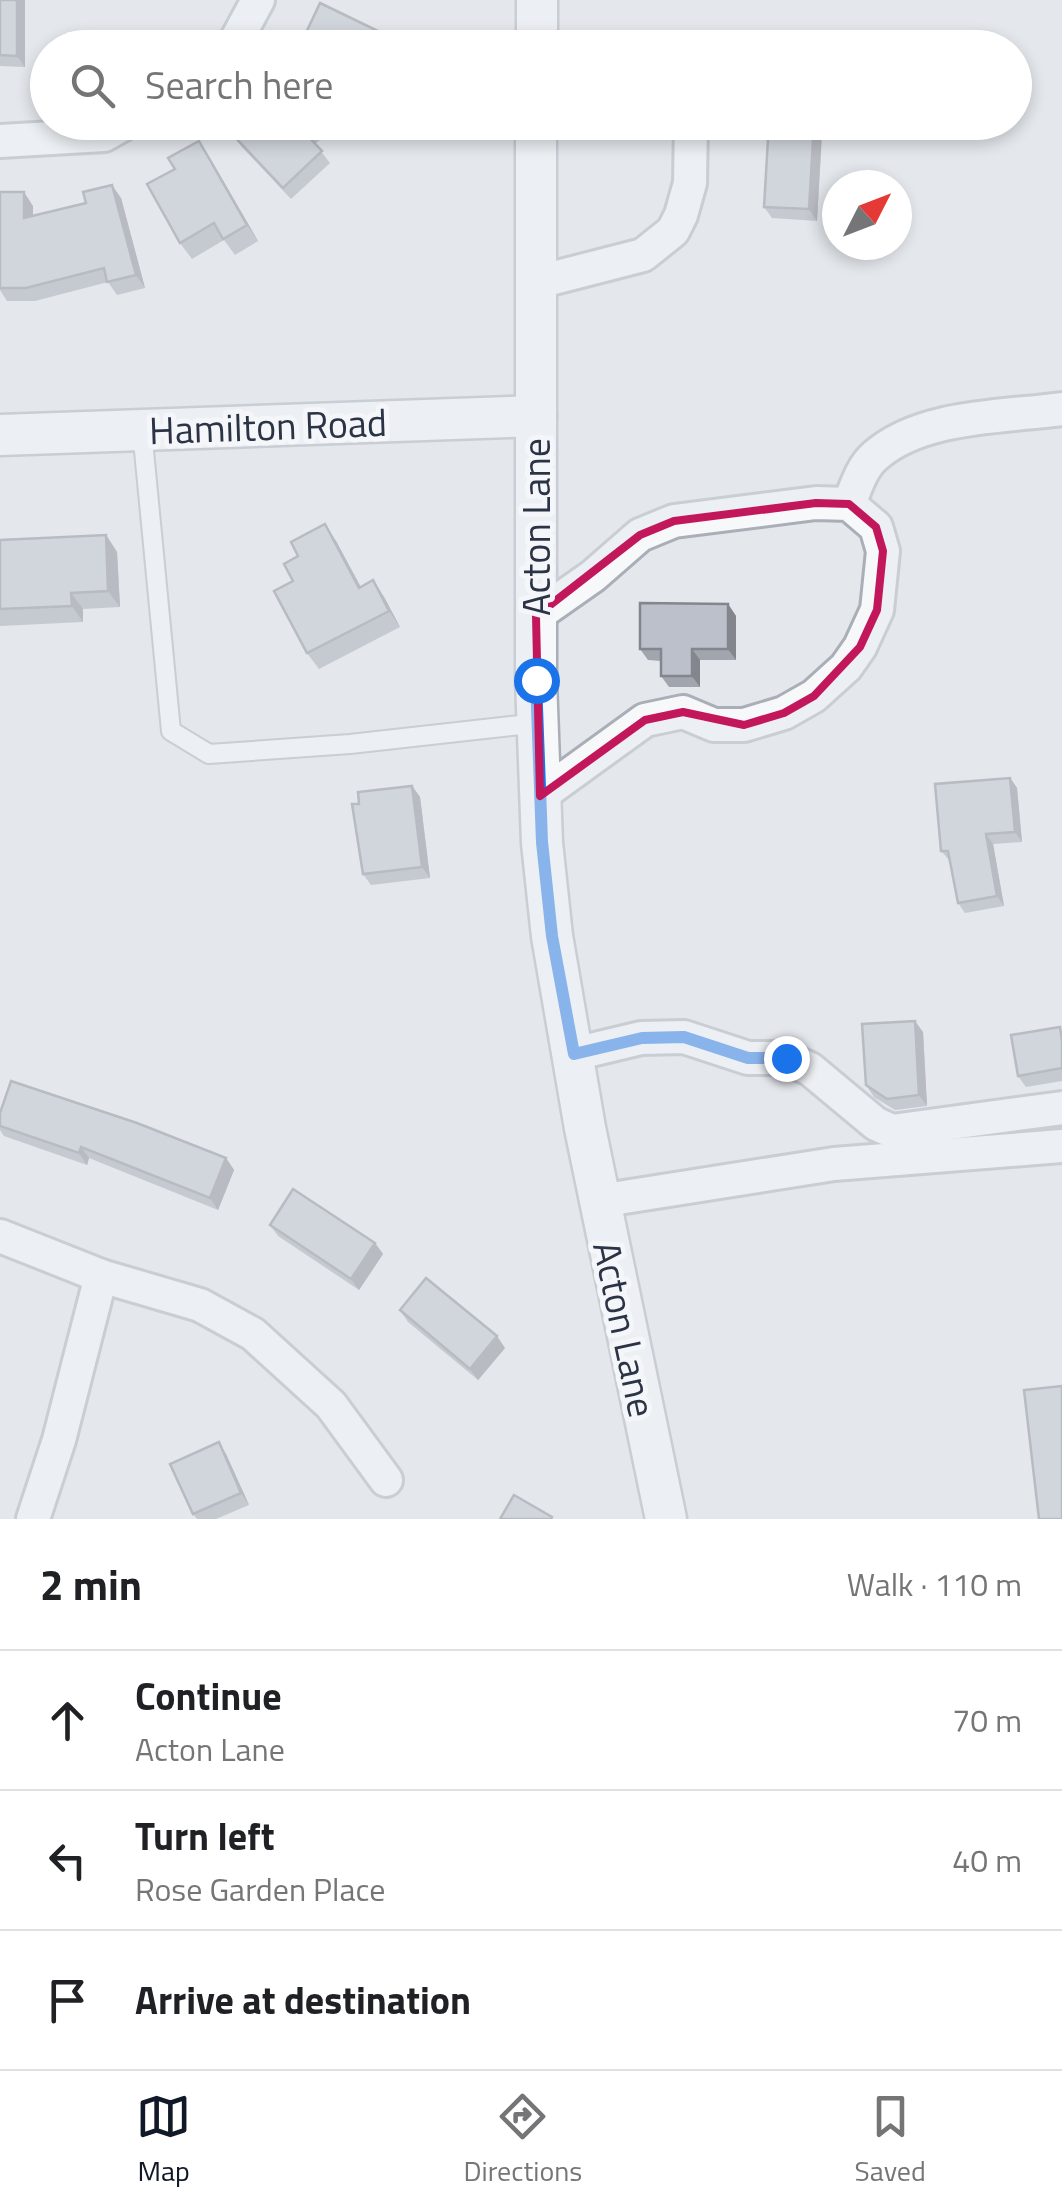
<!DOCTYPE html>
<meta charset="utf-8">
<style>
:root{--surface:#fff;--page:#f2f2f2;--text:#202124;--muted:#757577;--line:#e0e0e0;--accent:#111827}
body{margin:0;font-family:"Titillium Web",sans-serif;background:var(--page);color:var(--text)}
.compass{position:absolute;left:822px;top:170px;width:90px;height:90px;border-radius:50%;background:var(--surface);box-shadow:0 5px 15px #0003;rotate:48deg}
.stop{position:absolute;width:30px;height:30px;margin:-22px;border:8px solid #1a73e8;border-radius:50%;background:#fff}
.stop.end{background:#1a73e8;border-color:#fff;box-shadow:0 2px 10px #0008}
.list{margin:0;padding:0;list-style:none}
h2{display:flex;justify-content:space-between;align-items:center;height:130px;margin:0;padding:0 40px;font-size:42px}
h2 small{font-size:32px;font-weight:400;color:var(--muted)}
.list li{display:grid;grid-template-columns:65px 1fr auto;gap:30px;align-items:center;box-sizing:border-box;height:140px;padding:0 40px;border-top:2px solid var(--line)}
.list b{display:block;font-size:38px;white-space:nowrap}
.list p{margin:0;font-size:32px;white-space:nowrap;color:var(--muted)}
.list em{font-size:32px;font-style:normal;color:var(--muted)}
.icon{flex:none;width:55px;height:55px;fill:none;stroke:currentColor;stroke-width:2;stroke-linecap:round;stroke-linejoin:round}
.map{position:relative;flex:none;width:1062px;height:1519px;overflow:hidden}
.search{position:absolute;background:var(--surface);box-shadow:0 5px 15px #0003;left:30px;right:30px;top:30px;height:110px;display:flex;align-items:center;gap:25px;box-sizing:border-box;padding:0 35px;border-radius:55px;color:var(--muted);font-size:38px}
.sheet{height:550px;background:var(--surface)}
nav{display:flex;justify-content:space-around;align-items:center;box-sizing:border-box;height:140px;border-top:2px solid var(--line);background:var(--surface);font-size:28px;color:var(--muted)}
nav a{display:grid;justify-items:center;gap:5px}
nav .on{color:var(--accent)}
.map>svg:first-child{display:block}
</style>
<div class="map">
<svg width="1062" height="1519" viewBox="0 0 1062 1519">
<rect width="100%" height="100%" fill="#e4e7ec"/>
<g fill="none" stroke-linecap="round" stroke-linejoin="round">
<g stroke="#a9aeb7" stroke-width="22">
<polyline id="service" points="142,430 171,731 209,754 350,744 538,723"/>
</g>
<g stroke="#a9aeb7" stroke-width="38">
<g id="minor">
<polyline points="232,48 258,0"/>
<polyline points="0,141 104,135 127,122"/>
<polyline points="534,283 643,255 673,231 681,215 690,183 691,122"/>
<path d="M849,504c7,-16 12,-36 26,-48 46,-41 128,-39 187,-47"/>
<polyline points="536,616 593,576 640,535 674,521 816,503 849,504 876,527 883,551 877,610 860,647 846,667 814,696 784,713 744,725 714,725 683,712 645,720 540,796"/>
<polyline points="574,1054 641,1038 684,1037 748,1058 786,1058 810,1069 876,1124 892,1131 1062,1108"/>
<polyline points="599,1201 834,1164 1062,1146"/>
<polyline points="0,1236 101,1276 200,1305 253,1334 331,1405 386,1480"/>
<polyline points="33,1519 59,1440 101,1276"/>
</g>
</g>
<g stroke="#a9aeb7" stroke-width="45">
<g id="tertiary">
<polyline points="537,48 537,0"/>
<polyline points="536,122 536,680 542,843 552,936 585,1128 666,1519"/>
<polyline points="0,435 536,416"/>
</g>
</g>
<use href="#service" stroke="#f7f8fa" stroke-width="18"/>
<use href="#minor" stroke="#f7f8fa" stroke-width="32"/>
<use href="#tertiary" stroke="#f7f8fa" stroke-width="40"/>
</g>
<g fill="#a1a5ae">
<polygon points="0,0 25,0 25,67 0,66"/>
<polygon points="305,35 413,48 314,48"/>
<polygon points="814,122 822,133 817,221 772,218 764,207"/>
<polygon points="313,128 321,139 315,144 330,163 291,199 241,146 233,135"/>
<polygon points="199,141 210,158 258,241 235,255 224,240 192,259 180,243 175,169"/>
<polygon points="0,192 33,206 33,216 121,198 145,288 117,295 108,282 35,301 7,301 0,290"/>
<polygon points="106,535 117,552 120,607 83,609 83,622 0,626 0,540"/>
<polygon points="336,541 361,587 373,580 384,597 400,627 319,669 307,653"/>
<polygon points="728,604 736,616 736,660 700,660 700,687 669,687 661,676 661,661 648,660 640,649"/>
<polygon points="1010,778 1017,788 1022,842 993,844 1004,906 965,913 958,903 950,861 941,851"/>
<polygon points="412,786 420,797 430,878 371,885 363,874 359,804"/>
<polygon points="1062,1031 1062,1081 1026,1087 1018,1076"/>
<polygon points="923,1032 927,1106 895,1110 874,1097 866,1085"/>
<polygon points="0,1113 226,1158 234,1170 218,1210 89,1158 87,1165 4,1136 0,1130"/>
<polygon points="270,1225 375,1243 383,1254 359,1290 278,1236"/>
<polygon points="400,1310 505,1348 478,1380 408,1322"/>
<polygon points="226,1454 249,1505 216,1519 197,1519 193,1514"/>
</g>
<g fill="#83868d">
<polygon points="17,0 25,0 25,67 17,56"/>
<polygon points="814,122 822,133 817,221 809,209"/>
<polygon points="199,141 210,158 258,241 247,225"/>
<polygon points="112,185 121,198 145,288 136,275"/>
<polygon points="24,192 33,206 33,232 24,218"/>
<polygon points="325,524 336,541 370,605 359,588"/>
<polygon points="106,535 117,552 120,607 108,591"/>
<polygon points="373,580 384,597 400,627 389,611"/>
<polygon points="71,593 83,609 83,622 72,606"/>
<polygon points="728,604 736,616 736,660 728,649"/>
<polygon points="692,649 700,660 700,687 692,676"/>
<polygon points="1010,778 1017,788 1022,842 1015,832"/>
<polygon points="412,786 420,797 430,878 422,867"/>
<polygon points="986,834 993,844 1004,906 997,896"/>
<polygon points="915,1021 923,1032 927,1106 919,1095"/>
<polygon points="81,1147 89,1158 87,1165 79,1153"/>
<polygon points="226,1158 234,1170 218,1210 210,1198"/>
<polygon points="375,1243 383,1254 359,1290 351,1279"/>
<polygon points="497,1336 505,1348 478,1380 470,1369"/>
<polygon points="219,1442 226,1454 249,1505 241,1493"/>
</g>
<g fill="#bbc0ca" stroke="#83868d" stroke-width="2.5">
<polygon points="0,0 17,0 17,56 0,55"/>
<polygon points="320,3 413,48 314,48 317,41 305,35"/>
<polygon points="247,122 308,122 313,128 306,134 322,151 283,188 233,135"/>
<polygon points="769,122 814,122 809,209 764,207"/>
<polygon points="199,141 247,225 223,239 214,223 180,243 147,184 175,169 168,158"/>
<polygon points="112,185 136,275 107,282 104,268 26,288 0,288 0,192 24,192 24,218 86,203 83,192"/>
<polygon points="325,524 359,588 373,580 389,611 307,653 274,591 293,581 284,564 298,556 291,542"/>
<polygon points="106,535 108,591 71,593 72,606 0,609 0,540"/>
<polygon points="640,603 728,604 728,649 692,649 692,676 661,676 661,649 640,649"/>
<polygon points="1010,778 1015,832 986,834 997,896 958,903 948,851 941,851 935,784"/>
<polygon points="412,786 422,867 363,874 352,804 359,804 358,792"/>
<polygon points="915,1021 919,1095 887,1099 866,1085 862,1024"/>
<polygon points="1060,1027 1062,1040 1062,1068 1018,1076 1011,1035"/>
<polygon points="11,1081 137,1123 226,1158 210,1198 81,1147 79,1153 0,1126 0,1113"/>
<polygon points="293,1189 375,1243 351,1279 270,1225"/>
<polygon points="426,1278 497,1336 470,1369 400,1310"/>
<polygon points="1062,1386 1062,1519 1039,1519 1024,1390"/>
<polygon points="219,1442 241,1493 193,1514 170,1464"/>
<polygon points="514,1495 552,1517 551,1519 500,1519"/>
</g>
<g fill="none" stroke-linecap="round" stroke-linejoin="round">
<polyline stroke="#1a73e8" stroke-width="12" points="536,680 542,842 552,936 574,1054 642,1038 684,1037 748,1058 786,1058"/>
</g>
<path d="M0 0H1062V1519H0ZM816,503l33,1 27,23 7,24 -6,59 -17,37 -46,49 -30,17 -40,12 -61,-13 -38,8 -105,76 -4,-180 104,-81 34,-14z" fill="#e4e7ec" fill-opacity=".55" fill-rule="evenodd"/>
<path fill="none" stroke="#c2185b" stroke-width="8" stroke-linejoin="round" d="M816,503l33,1 27,23 7,24 -6,59 -17,37 -46,49 -30,17 -40,12 -61,-13 -38,8 -105,76 -4,-180 104,-81 34,-14z"/>
<g text-anchor="middle" dominant-baseline="central" stroke-width="10" stroke-linejoin="round" paint-order="stroke">
<g font-size="38" fill="#2b3445" stroke="#f4f6f9">
<text transform="translate(268 426) rotate(-2)">Hamilton Road</text>
<text transform="translate(536 527) rotate(-90)">Acton Lane</text>
<text transform="translate(625 1329) rotate(78)">Acton Lane</text>
</g>
</g>
</svg>
<svg class="compass" viewBox="-18 -18 36 36"><path d="M0-13l5 13h-10z" fill="#e53935"/><path d="M0 13l5-13h-10z" fill="#757577"/></svg>
<div class="stop" style="left:536px;top:680px"></div>
<div class="stop end" style="left:786px;top:1058px"></div>
<div class="search"><svg class="icon" aria-label="search" viewBox="0 0 24 24"><circle cx="10" cy="10" r="6"/><path d="M15 15l6 6"/></svg>Search here</div>
</div>
<section class="sheet">
<h2>2 min<small>Walk · 110 m</small></h2>
<ul class="list">
<li><svg class="icon" aria-label="ahead" viewBox="0 0 24 24"><path d="M12 20V5M6 11l6-6 6 6"/></svg><div><b>Continue</b><p>Acton Lane</p></div><em>70 m</em></li>
<li><svg class="icon" aria-label="left" viewBox="0 0 24 24"><path d="M17 20v-9H6M10 6l-5 5 5 5"/></svg><div><b>Turn left</b><p>Rose Garden Place</p></div><em>40 m</em></li>
<li><svg class="icon" aria-label="arrive" viewBox="0 0 24 24"><path d="M6 21V4h12l-3 4 3 4H6"/></svg><div><b>Arrive at destination</b></div></li>
</ul>
</section>
<nav>
<a class="on"><svg class="icon" aria-label="map" viewBox="0 0 24 24"><path d="M3 6l6-2 6 2 6-2v14l-6 2-6-2-6 2zM9 4v14M15 6v14"/></svg>Map</a>
<a><svg class="icon" aria-label="directions" viewBox="0 0 24 24"><path d="M12 3l9 9-9 9-9-9zM9 14v-3h6M13 9l2 2-2 2"/></svg>Directions</a>
<a><svg class="icon" aria-label="saved" viewBox="0 0 24 24"><path d="M7 4h10v16l-5-4-5 4z"/></svg>Saved</a>
</nav>
